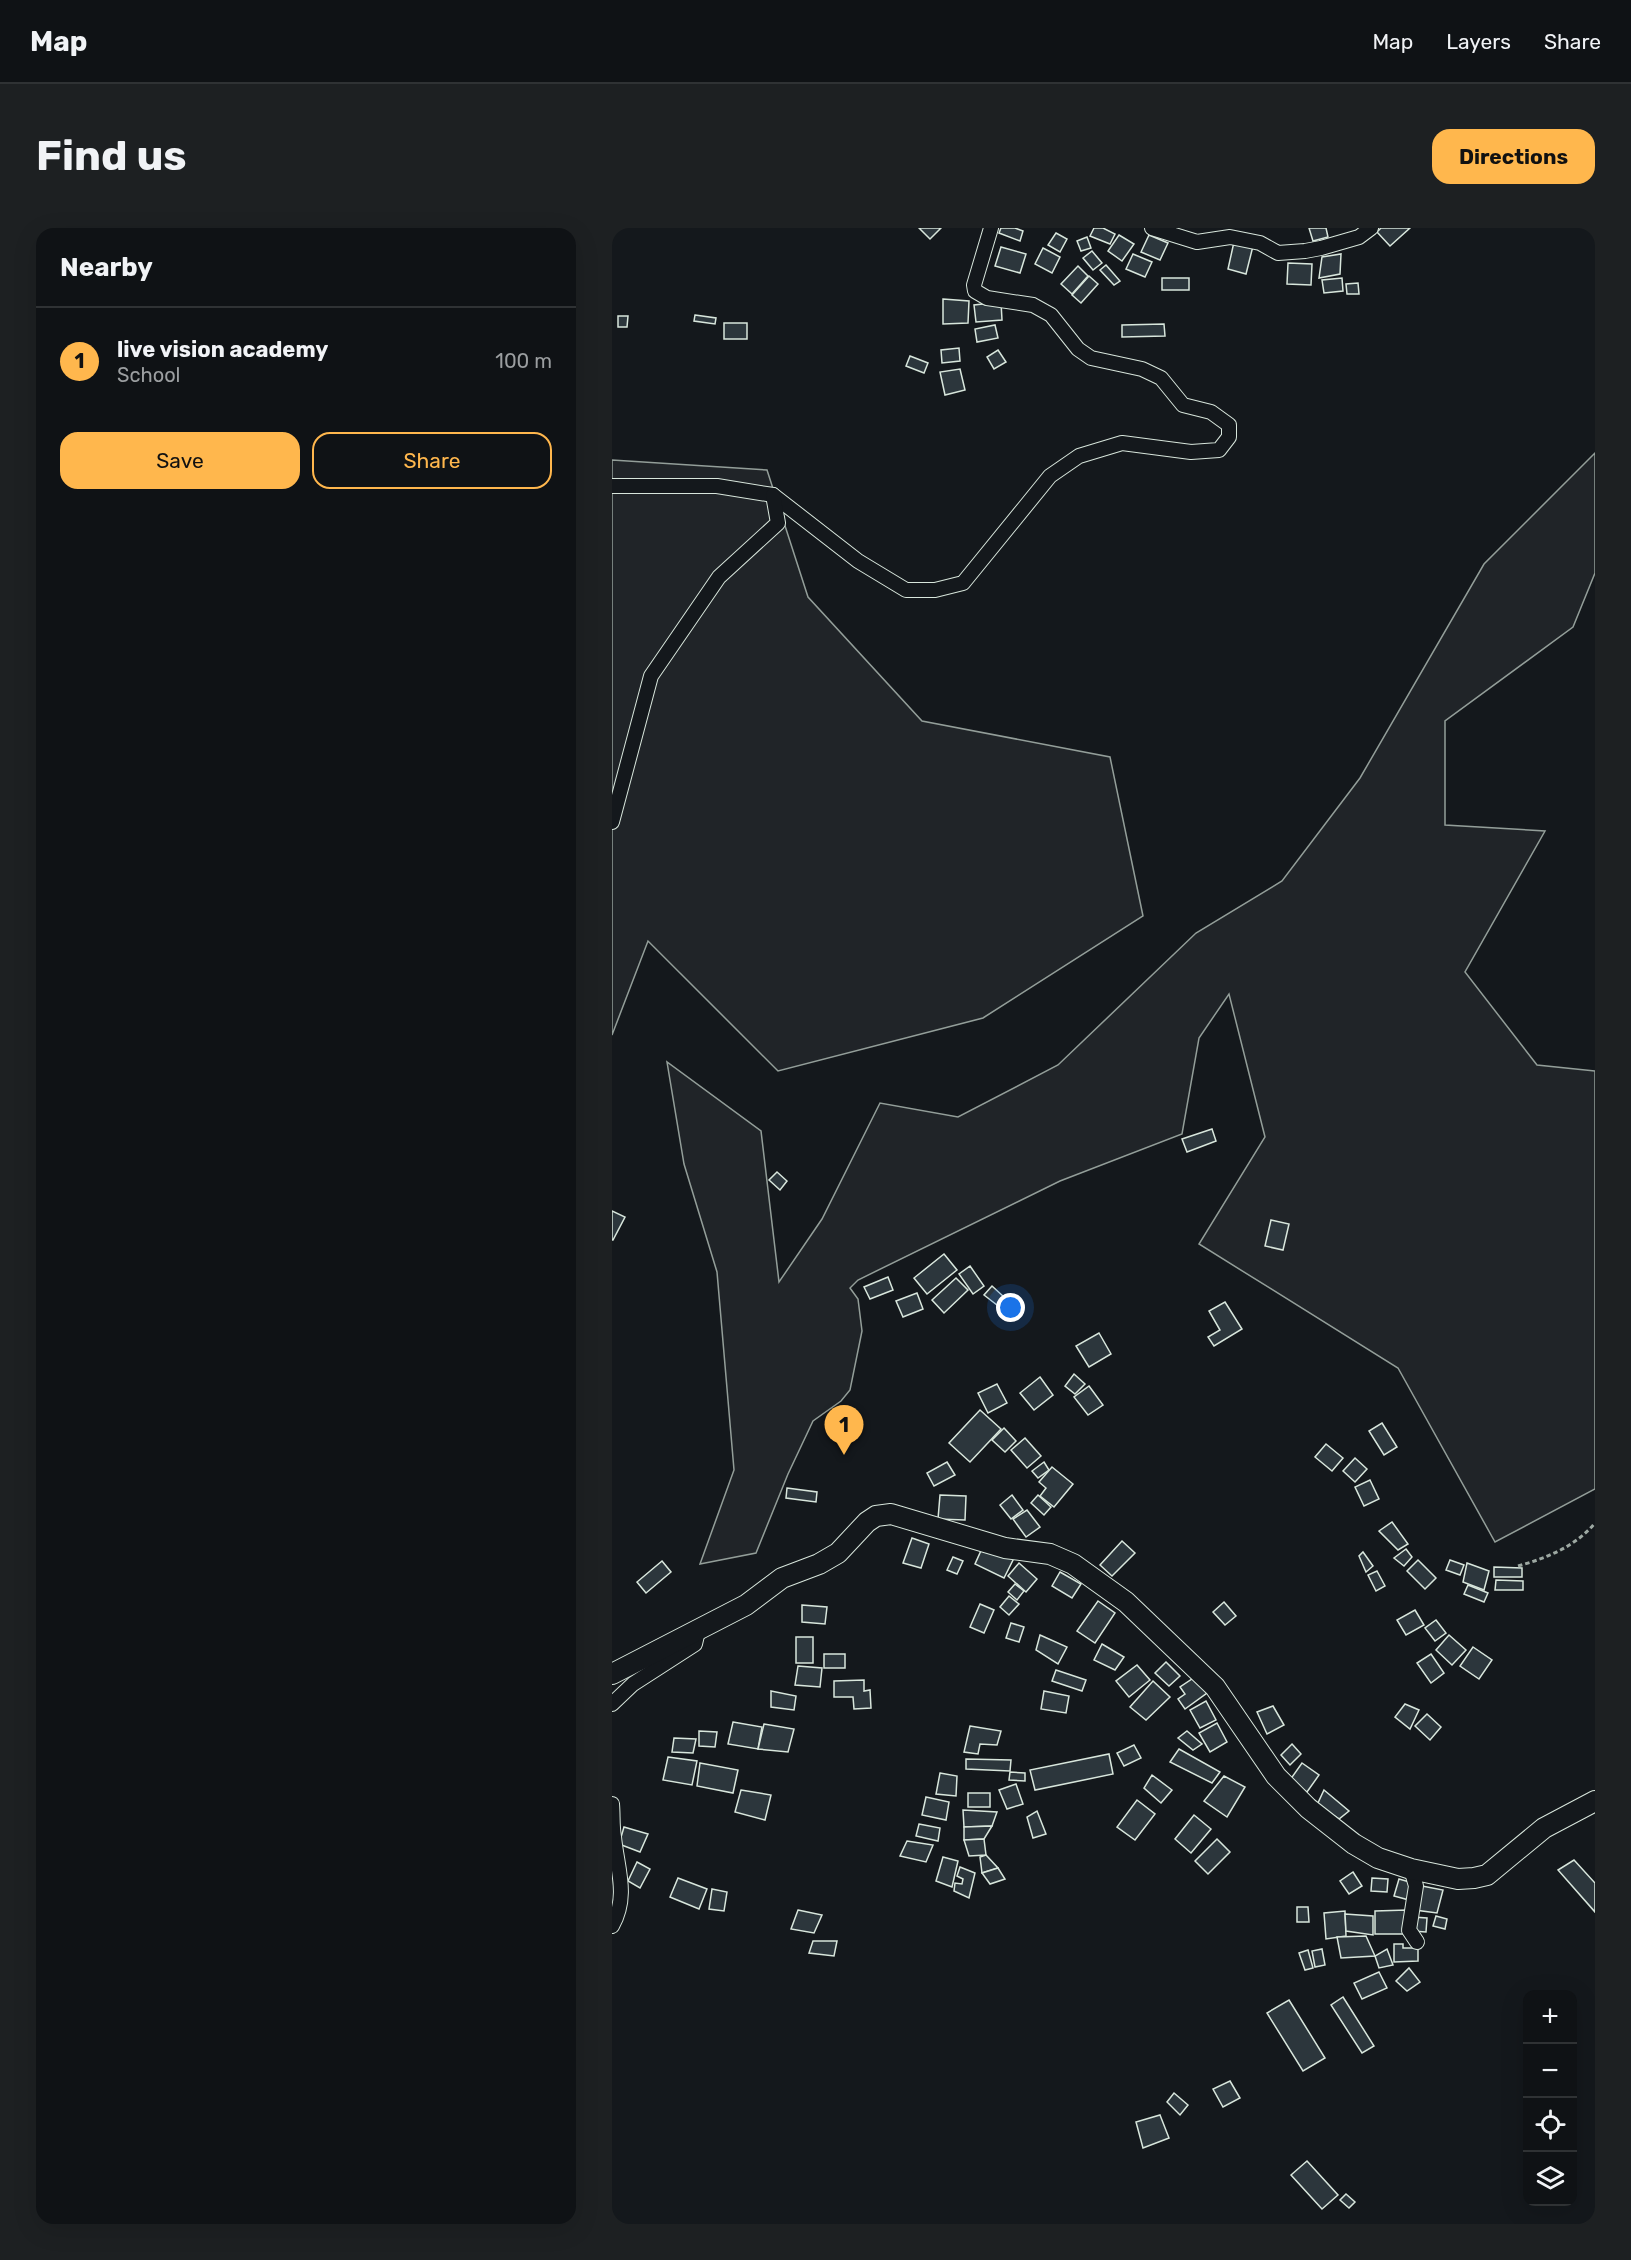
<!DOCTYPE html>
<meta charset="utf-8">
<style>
:root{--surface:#0f1215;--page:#1d2022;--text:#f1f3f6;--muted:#9b9ea0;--line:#2f3234;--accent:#ffb74d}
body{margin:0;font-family:Rubik,sans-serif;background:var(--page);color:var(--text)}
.controls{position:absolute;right:18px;bottom:18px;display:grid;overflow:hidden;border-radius:12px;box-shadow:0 6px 24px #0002}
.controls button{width:54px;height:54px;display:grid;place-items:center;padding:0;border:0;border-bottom:2px solid var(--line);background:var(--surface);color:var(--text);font:30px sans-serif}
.you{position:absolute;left:399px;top:1080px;width:21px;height:21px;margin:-15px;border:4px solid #fff;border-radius:50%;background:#1a73e8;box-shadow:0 0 0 9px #1a73e833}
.badge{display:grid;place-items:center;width:39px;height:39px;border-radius:50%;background:var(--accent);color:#111;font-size:20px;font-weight:700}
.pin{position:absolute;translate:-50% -50px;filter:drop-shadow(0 2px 3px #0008)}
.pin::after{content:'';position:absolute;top:32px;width:21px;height:18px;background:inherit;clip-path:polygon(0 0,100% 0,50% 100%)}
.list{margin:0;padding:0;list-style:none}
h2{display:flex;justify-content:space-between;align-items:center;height:78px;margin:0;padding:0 24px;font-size:26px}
h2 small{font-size:20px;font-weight:400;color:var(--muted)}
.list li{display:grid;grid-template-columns:39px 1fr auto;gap:18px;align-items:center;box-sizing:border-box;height:108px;padding:0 24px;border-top:2px solid var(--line)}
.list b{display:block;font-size:22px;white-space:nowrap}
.list p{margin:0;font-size:20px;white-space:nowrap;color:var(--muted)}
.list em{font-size:20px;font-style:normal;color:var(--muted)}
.actions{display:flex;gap:12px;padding:18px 24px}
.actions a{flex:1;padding:14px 0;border:2px solid var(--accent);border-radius:18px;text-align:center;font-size:21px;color:var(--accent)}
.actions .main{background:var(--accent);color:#111}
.icon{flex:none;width:33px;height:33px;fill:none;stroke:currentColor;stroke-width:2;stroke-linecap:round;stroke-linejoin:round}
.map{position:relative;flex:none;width:983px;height:1996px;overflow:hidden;border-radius:18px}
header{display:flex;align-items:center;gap:36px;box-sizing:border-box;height:84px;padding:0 30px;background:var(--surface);border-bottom:2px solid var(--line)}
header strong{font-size:28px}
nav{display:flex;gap:33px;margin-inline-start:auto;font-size:21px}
.intro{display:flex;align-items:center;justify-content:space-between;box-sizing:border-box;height:144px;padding:0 36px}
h1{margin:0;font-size:42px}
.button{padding:15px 27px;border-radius:18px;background:var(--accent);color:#111;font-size:21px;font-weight:700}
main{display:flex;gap:36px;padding:0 36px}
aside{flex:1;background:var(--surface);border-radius:18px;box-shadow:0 6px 24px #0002}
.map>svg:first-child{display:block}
</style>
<header>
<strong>Map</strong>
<nav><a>Map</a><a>Layers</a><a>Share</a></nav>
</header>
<div class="intro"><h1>Find us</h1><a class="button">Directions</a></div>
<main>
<aside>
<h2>Nearby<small></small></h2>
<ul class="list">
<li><span class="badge">1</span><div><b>live vision academy</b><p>School</p></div><em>100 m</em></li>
</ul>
<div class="actions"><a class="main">Save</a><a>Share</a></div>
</aside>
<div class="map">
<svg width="983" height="1996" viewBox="0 0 983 1996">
<rect width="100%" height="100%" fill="#14181c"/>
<g fill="#202428" stroke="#939e99" stroke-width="1.5">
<polygon points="983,225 983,345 961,399 833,493 833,597 933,603 853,744 925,837 983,843 983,1261 883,1314 786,1140 587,1016 653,909 617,766 587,810 570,906 448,953 246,1052 238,1060 246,1071 250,1103 238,1162 229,1173 201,1193 176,1246 144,1325 88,1336 122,1242 105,1044 72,936 55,834 149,903 167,1054 210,991 268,875 346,889 446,837 584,705 670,653 748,550 872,336"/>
<polygon points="0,232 155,242 196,369 310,493 498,529 531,688 371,790 166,843 36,713 0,807"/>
</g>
<g fill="#2c363c" stroke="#d8e6dc" stroke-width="1.5">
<polygon points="307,0 329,0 318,11"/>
<polygon points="389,0 403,0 411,3 408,13 387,5"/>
<polygon points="482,0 491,0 503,6 498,16 478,8"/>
<polygon points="697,0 714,0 716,9 701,13"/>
<polygon points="769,0 798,0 778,18 765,4"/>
<polygon points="444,5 455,11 448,24 436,17"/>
<polygon points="507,7 522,16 510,33 496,23"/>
<polygon points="537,7 556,15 548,32 529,24"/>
<polygon points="475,9 479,20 469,23 465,13"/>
<polygon points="622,14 641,18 634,46 616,41"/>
<polygon points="389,19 414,26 408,45 383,38"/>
<polygon points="431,20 448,29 440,45 423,36"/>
<polygon points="480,23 490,35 481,42 471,30"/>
<polygon points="521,26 540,34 533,49 514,41"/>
<polygon points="729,26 728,46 707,50 710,29"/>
<polygon points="676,35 700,36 699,57 675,56"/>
<polygon points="494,37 508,53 502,57 488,42"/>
<polygon points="466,38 476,48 460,66 449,56"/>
<polygon points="477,48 486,56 469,75 460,67"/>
<rect x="550" y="50" width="27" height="12"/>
<polygon points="730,50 731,63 712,65 710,52"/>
<polygon points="746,55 747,66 735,66 734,56"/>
<polygon points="331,71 357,73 356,95 331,96"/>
<polygon points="389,74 390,92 364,94 362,77"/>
<polygon points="83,87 104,90 103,96 82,93"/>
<polygon points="6,88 16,88 15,99 6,99"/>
<rect x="112" y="95" width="23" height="16"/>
<polygon points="552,96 553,108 510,109 510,97"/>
<polygon points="383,97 386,110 365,114 363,101"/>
<polygon points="347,120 348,133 330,135 329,122"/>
<polygon points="386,122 394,134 382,141 375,129"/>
<polygon points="298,128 316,135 312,145 294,138"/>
<polygon points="348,141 353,162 333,167 328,144"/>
<polygon points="600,901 604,913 575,924 570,911"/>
<polygon points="165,944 175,953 168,962 157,952"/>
<polygon points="0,983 13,989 1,1012 0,1012"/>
<polygon points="659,992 677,996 671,1022 653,1018"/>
<polygon points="332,1026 345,1042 315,1066 302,1050"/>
<polygon points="358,1038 372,1058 361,1066 347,1046"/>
<polygon points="276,1049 281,1062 258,1071 252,1059"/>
<polygon points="344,1050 356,1062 332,1085 320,1072"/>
<polygon points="380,1058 392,1069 385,1077 372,1067"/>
<polygon points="305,1065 311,1081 291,1089 284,1073"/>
<polygon points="613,1074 630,1101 602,1118 596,1109 608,1102 597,1083"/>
<polygon points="487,1105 499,1126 477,1139 464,1118"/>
<polygon points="462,1146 473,1156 463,1166 453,1158"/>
<polygon points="428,1149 441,1167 422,1182 408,1165"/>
<polygon points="385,1156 395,1175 376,1185 366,1165"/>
<polygon points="477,1158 491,1177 476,1187 462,1169"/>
<polygon points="368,1182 389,1201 358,1234 337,1215"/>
<polygon points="770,1195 785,1219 772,1227 757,1203"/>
<polygon points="392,1200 404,1213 393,1224 380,1212"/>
<polygon points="413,1210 429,1228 415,1240 399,1222"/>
<polygon points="714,1216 731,1230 720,1243 703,1229"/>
<polygon points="743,1230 755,1241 743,1254 731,1243"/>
<polygon points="335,1234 343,1247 322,1258 315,1245"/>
<polygon points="432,1234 437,1242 426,1250 420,1243"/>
<polygon points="440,1239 461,1256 442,1279 428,1268 434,1260 427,1254"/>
<polygon points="758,1252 767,1271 752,1278 743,1259"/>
<polygon points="175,1260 205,1264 204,1274 174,1270"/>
<polygon points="328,1267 354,1268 353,1292 326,1291"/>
<polygon points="400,1267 411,1282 399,1291 388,1277"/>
<polygon points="426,1267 439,1279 432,1287 419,1275"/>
<polygon points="415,1282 428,1299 414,1309 401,1291"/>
<polygon points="780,1294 796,1316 786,1322 767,1303"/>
<polygon points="300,1310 317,1316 309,1340 291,1335"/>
<polygon points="510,1313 523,1325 500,1348 488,1337"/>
<polygon points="372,1316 402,1330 392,1350 363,1336"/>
<polygon points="794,1321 800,1329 792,1338 782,1330"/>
<polygon points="751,1324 761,1338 754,1344 747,1328"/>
<polygon points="341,1329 351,1333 345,1346 335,1342"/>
<polygon points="806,1332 824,1350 813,1361 795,1343"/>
<polygon points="838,1332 852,1337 848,1347 834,1342"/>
<polygon points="50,1333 59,1344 34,1365 25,1354"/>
<polygon points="407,1335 425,1351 414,1364 396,1348"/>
<polygon points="855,1335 877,1343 872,1362 851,1354"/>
<polygon points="882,1339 910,1340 910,1349 882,1349"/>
<polygon points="765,1343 773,1358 764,1363 756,1347"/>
<polygon points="448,1344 469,1356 460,1370 440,1358"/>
<polygon points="884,1352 911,1353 911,1362 883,1362"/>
<polygon points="403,1356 412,1363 405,1372 396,1364"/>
<polygon points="856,1357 876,1365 872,1374 852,1366"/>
<polygon points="397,1368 407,1376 397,1387 388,1379"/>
<polygon points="486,1373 503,1385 483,1415 465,1403"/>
<polygon points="612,1374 624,1388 613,1397 601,1384"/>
<polygon points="368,1376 382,1382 372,1405 358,1399"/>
<polygon points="190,1377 215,1379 213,1396 190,1394"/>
<polygon points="803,1382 812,1397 794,1407 785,1392"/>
<polygon points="824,1392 834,1405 823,1413 813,1400"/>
<polygon points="399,1395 412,1399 407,1414 394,1410"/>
<polygon points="428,1407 455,1419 446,1436 424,1422"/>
<polygon points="837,1407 854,1422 840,1437 824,1422"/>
<rect x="184" y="1409" width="17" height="26"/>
<polygon points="490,1416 512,1429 503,1442 482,1432"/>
<polygon points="861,1419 880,1432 867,1451 848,1438"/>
<rect x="212" y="1426" width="21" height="14"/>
<polygon points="819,1426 832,1445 819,1455 805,1435"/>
<polygon points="554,1434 568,1448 557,1458 543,1445"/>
<polygon points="525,1437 538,1452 517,1469 504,1453"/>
<polygon points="186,1438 210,1440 208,1459 183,1457"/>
<polygon points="444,1442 474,1452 470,1463 440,1453"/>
<polygon points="583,1449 595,1465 573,1481 566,1471 573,1466 568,1459"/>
<polygon points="252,1452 252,1463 258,1462 259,1480 242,1481 241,1469 222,1469 222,1453"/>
<polygon points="541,1453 558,1469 534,1492 518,1479"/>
<polygon points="159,1463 184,1468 182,1482 159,1479"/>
<polygon points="432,1463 457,1468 454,1485 429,1481"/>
<polygon points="594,1473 604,1492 588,1500 578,1482"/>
<polygon points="793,1476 807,1482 798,1501 783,1489"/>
<polygon points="661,1478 672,1497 655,1506 645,1484"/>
<polygon points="815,1486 829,1499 818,1512 803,1498"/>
<polygon points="121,1494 150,1499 146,1521 116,1516"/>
<polygon points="605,1495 615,1514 598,1524 587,1505"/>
<polygon points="152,1496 182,1501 176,1524 146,1521"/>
<polygon points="358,1498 389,1503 385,1517 368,1516 366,1526 352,1524"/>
<polygon points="87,1503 105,1504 103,1519 87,1518"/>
<polygon points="575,1503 590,1516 581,1522 566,1510"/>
<polygon points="62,1510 84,1511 81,1525 60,1524"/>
<polygon points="680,1516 689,1526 678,1537 669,1527"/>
<polygon points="522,1517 529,1530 512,1538 505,1525"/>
<polygon points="567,1521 608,1544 600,1555 558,1534"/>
<polygon points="497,1526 501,1546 423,1562 418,1542"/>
<polygon points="56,1529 85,1533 80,1557 51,1552"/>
<polygon points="354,1531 399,1532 398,1543 354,1541"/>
<polygon points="88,1535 126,1542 121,1565 85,1558"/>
<polygon points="690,1535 707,1547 695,1564 678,1552"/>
<polygon points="398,1544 413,1545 413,1553 397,1552"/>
<polygon points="328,1545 345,1548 344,1568 324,1566"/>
<polygon points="540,1547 560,1562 549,1575 532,1560"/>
<polygon points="612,1548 633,1559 615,1589 592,1573"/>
<polygon points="404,1556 411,1576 395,1581 387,1562"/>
<polygon points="129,1562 159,1567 153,1592 123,1584"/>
<polygon points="712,1562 737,1583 727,1591 705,1577"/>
<rect x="356" y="1565" width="22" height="14"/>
<polygon points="314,1569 337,1574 334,1592 310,1587"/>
<polygon points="525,1572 543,1586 523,1612 505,1599"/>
<polygon points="351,1582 385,1584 380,1598 352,1599"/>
<polygon points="425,1583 434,1606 421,1610 415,1589"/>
<polygon points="582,1587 599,1601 579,1625 563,1611"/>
<polygon points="307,1596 328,1600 326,1613 304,1608"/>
<polygon points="380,1598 372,1611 352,1612 352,1599"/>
<polygon points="12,1599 36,1606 28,1624 7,1616"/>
<polygon points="372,1611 374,1627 357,1628 352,1612"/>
<polygon points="605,1611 618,1624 596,1646 583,1633"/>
<polygon points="295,1613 321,1617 314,1634 288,1628"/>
<polygon points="374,1627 386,1640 370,1645 368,1629"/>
<polygon points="331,1629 346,1633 340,1659 324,1653"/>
<polygon points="962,1632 983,1655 983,1684 946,1642"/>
<polygon points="25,1634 38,1641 28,1660 16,1653"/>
<polygon points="348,1639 363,1645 357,1670 342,1663 343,1655 350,1656 351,1651 345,1648"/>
<polygon points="386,1640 393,1651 378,1656 370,1645"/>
<polygon points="741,1644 750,1658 737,1666 728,1653"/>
<polygon points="66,1650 95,1661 87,1681 58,1669"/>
<polygon points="760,1650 776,1651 775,1664 759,1663"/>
<polygon points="787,1651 801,1655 797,1672 782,1668"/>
<polygon points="810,1658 831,1662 825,1685 803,1682"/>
<polygon points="100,1661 115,1664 112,1683 97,1681"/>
<polygon points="685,1679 696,1679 697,1694 685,1694"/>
<polygon points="186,1682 210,1687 202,1705 179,1701"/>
<polygon points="795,1682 795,1706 763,1706 763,1683"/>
<polygon points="733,1683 734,1708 714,1711 712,1685"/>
<polygon points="733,1686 761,1688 761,1707 734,1703"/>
<polygon points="824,1688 835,1691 833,1701 821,1698"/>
<polygon points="801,1689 815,1690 814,1704 800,1703"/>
<polygon points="754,1708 763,1728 729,1730 725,1709"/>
<polygon points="201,1713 225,1713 222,1728 197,1725"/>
<polygon points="782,1716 791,1716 791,1720 806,1720 806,1733 782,1734"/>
<polygon points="710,1721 713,1737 703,1739 700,1723"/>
<polygon points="775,1721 781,1737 767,1740 763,1728"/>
<polygon points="696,1722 701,1740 693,1742 687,1725"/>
<polygon points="797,1740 808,1754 795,1763 784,1753"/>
<polygon points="767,1744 775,1760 750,1771 742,1755"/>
<polygon points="731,1769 762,1818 750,1825 719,1777"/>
<polygon points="677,1772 713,1830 691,1843 655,1785"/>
<polygon points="618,1853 628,1870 611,1879 601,1861"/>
<polygon points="562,1865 576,1877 568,1887 555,1874"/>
<polygon points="548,1887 557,1910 531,1920 524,1894"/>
<polygon points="695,1933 726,1967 710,1981 679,1947"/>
<polygon points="734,1966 743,1974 737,1980 728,1972"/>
</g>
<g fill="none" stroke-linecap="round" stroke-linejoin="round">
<g stroke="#d8e6dc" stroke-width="16">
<g id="street">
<polyline points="540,0 585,14 618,9 648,15 666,25 693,23 709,20 747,9 759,0"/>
<polyline points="0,258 105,258 161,267 246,333 294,362 323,362 351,355 438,248 467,228 510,215 579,224 607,222 617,209 617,197 599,184 571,177 549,150 530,141 479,130 466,121 439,87 421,77 375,70 363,63 362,57 379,0"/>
<polyline points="0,594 39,448 107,349 166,295 161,267"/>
<polyline points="0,1476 21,1456 83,1416 86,1403"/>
<path d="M0,1576c1,11 0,22 2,33 3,31 15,59 -2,89"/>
<polyline points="799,1641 804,1658 797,1702 805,1714"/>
</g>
</g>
<g stroke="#d8e6dc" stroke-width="22">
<polyline id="secondary" points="0,1446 134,1377 170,1350 207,1336 226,1325 255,1294 264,1288 279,1286 393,1320 438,1326 461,1336 514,1374 603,1459 664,1548 696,1580 742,1616 766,1630 799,1641 846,1651 862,1650 875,1647 932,1600 983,1573"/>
</g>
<path stroke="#9da8a2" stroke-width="3" stroke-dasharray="4.5 3" stroke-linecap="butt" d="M906,1338c29,-8 58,-20 77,-43"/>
<use href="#street" stroke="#14181c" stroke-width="14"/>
<use href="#secondary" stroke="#14181c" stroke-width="20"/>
</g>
</svg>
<div class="controls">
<button>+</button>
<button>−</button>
<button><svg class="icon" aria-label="locate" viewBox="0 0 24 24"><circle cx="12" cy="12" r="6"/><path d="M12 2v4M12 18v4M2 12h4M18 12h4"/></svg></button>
<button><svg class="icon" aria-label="layers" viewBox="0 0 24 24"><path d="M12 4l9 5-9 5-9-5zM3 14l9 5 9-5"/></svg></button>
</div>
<div class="you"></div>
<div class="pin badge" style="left:232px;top:1227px">1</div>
</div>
</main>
